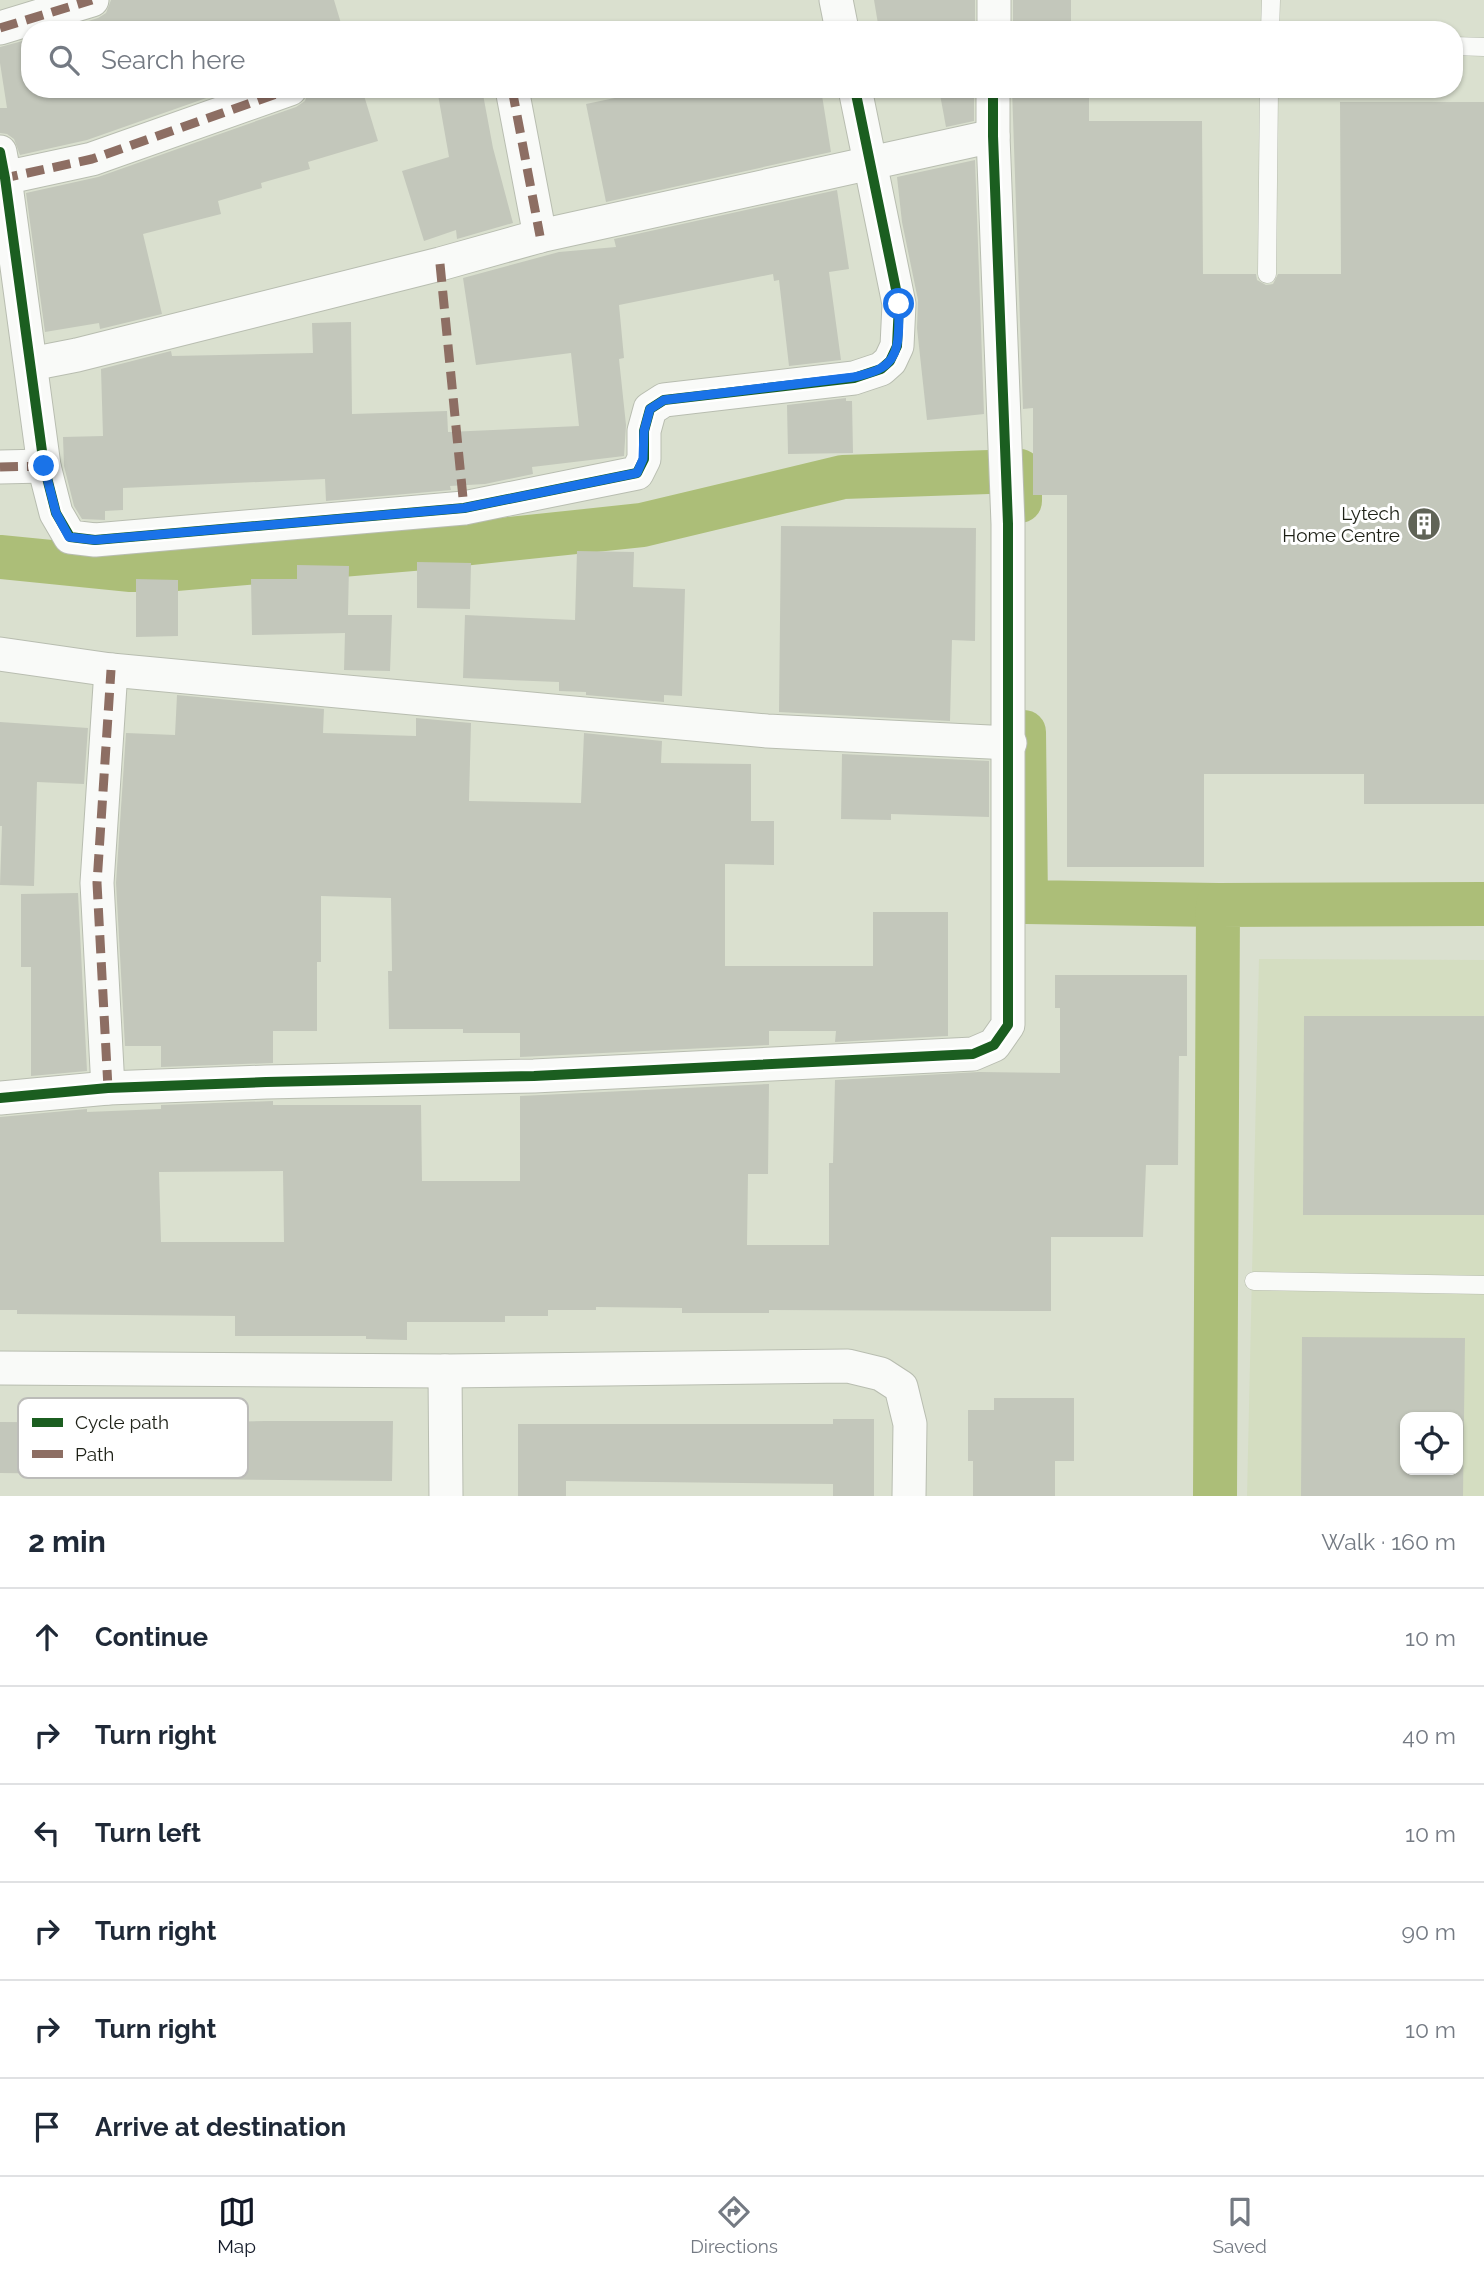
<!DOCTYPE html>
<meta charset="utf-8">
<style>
:root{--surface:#fff;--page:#f6f6f7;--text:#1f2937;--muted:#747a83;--line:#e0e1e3;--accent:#111827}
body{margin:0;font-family:Raleway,sans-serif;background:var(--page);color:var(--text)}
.controls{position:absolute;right:21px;bottom:21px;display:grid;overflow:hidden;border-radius:14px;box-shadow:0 2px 5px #0004}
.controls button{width:63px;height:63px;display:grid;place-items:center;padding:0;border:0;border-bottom:2px solid var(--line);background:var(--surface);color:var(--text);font:35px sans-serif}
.stop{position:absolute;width:21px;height:21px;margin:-16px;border:5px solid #1a73e8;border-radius:50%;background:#fff}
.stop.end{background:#1a73e8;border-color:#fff;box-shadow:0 2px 7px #0008}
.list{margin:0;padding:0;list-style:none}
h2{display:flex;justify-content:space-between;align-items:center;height:91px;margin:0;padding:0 28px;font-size:30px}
h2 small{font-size:23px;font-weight:400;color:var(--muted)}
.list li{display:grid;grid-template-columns:46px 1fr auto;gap:21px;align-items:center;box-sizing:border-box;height:98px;padding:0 28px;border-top:2px solid var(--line)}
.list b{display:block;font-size:26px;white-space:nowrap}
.list em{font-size:23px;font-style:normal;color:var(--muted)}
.icon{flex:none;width:38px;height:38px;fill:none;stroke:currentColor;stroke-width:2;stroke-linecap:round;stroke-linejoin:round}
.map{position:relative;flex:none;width:1484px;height:1496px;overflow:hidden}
.search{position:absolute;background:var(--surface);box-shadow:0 2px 5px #0004;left:21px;right:21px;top:21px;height:77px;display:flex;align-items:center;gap:18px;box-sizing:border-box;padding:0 24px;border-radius:28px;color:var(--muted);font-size:26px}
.sheet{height:679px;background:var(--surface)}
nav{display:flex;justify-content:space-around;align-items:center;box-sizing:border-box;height:98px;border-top:2px solid var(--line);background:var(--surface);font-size:19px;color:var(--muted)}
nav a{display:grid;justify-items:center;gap:4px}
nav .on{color:var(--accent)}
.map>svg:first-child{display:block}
</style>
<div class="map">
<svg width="1484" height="1496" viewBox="0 0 1484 1496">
<rect width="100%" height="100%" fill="#dae0cf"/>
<path fill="#d4ddc1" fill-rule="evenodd" d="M1259,959l225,1v536h-237zM1405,1417h53v53h-53z"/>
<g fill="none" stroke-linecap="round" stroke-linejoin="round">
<g stroke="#acbe78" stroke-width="44">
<polyline points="0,557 131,570 164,570 424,548 642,525 843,477 1020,471 1020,501"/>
<polyline points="1024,732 1026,902 1218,905"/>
<polyline points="1215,1496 1218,905 1484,904"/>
</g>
</g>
<g fill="#c3c7bb" fill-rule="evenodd">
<polygon points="111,0 334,0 343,30 60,30 98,18 106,13"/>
<polygon points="874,0 975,0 975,30 879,30"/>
<rect x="1013" y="0" width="58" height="30"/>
<polygon points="30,39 30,89 232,89 87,140 20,155 14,139 7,134 0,133 0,108 7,108 0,63 0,47"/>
<polygon points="309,89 362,89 378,141 308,162 310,169 261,183 262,188 218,201 221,214 143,234 162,314 100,329 99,323 45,332 26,193 98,177 296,107 305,101"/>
<polygon points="437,89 482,89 493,148 513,223 457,239 456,230 424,241 402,171 449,157"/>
<polygon points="658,89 821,89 831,152 606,202 586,104"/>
<polygon points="939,89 974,89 974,121 946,127"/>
<polygon points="1012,89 1089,89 1089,121 1202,121 1203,274 1256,274 1257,280 1266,285 1273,284 1278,274 1341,274 1340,102 1484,102 1484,804 1364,804 1364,774 1204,774 1204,867 1067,867 1067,495 1033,495 1033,408 1023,409"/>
<polygon points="975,160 984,414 927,420 917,328 918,300 902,222 897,177"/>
<polygon points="837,190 849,269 829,272 841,360 789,366 779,280 774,281 773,274 619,305 624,358 619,359 626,425 624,456 532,467 533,474 485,484 450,486 451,490 326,501 325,479 123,488 123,510 105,511 105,520 82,519 74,506 64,466 63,437 103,436 101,369 171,351 172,356 313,353 312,323 351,322 352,414 447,411 448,432 579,426 571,353 476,365 463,278 559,252 616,247 614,239"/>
<polygon points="846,398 846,401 852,401 853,453 788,454 787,405"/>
<polygon points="781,526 976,528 975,641 952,640 950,721 779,712"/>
<polygon points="577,551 634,552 633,587 685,589 682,696 664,695 664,702 586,695 586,692 559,691 559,682 463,678 465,615 575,620"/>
<polygon points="417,562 471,563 470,609 417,608"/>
<polygon points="297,565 349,566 348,615 392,615 390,671 344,670 345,633 252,635 251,579 297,579"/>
<polygon points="136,579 178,580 178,636 136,637"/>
<polygon points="177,695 324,709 323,733 416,736 416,718 471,723 469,801 581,803 584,733 662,741 661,763 751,764 751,821 774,821 774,865 725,864 725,966 873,966 873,912 948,912 948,1036 835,1042 836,1031 769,1031 769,1045 520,1057 520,1033 463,1033 463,1029 389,1029 388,971 392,971 391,898 321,896 321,962 317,962 317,1031 273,1031 273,1063 161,1067 161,1046 125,1046 116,883 126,733 175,735"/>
<polygon points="0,722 88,728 84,784 37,782 34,886 0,885 2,826 0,826"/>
<polygon points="842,754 989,761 989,817 891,814 891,820 841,819"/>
<polygon points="78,893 87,1071 31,1076 31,967 21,967 21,894"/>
<path d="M1055,975h132v81h-8l-1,109h-32l-3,72h-92v74l-282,-1v3h-87v-5l-86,-1v3h-48v6h-43v6h-98v18l-41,-1v-3h-131v-20l-218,-2v-4h-17v-193l87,-8v3l74,-3v-4l112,-4v4h148l1,76h98v-85l249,-12 -1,90h-20l-1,71h82v-82h4l2,-83 144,-8 81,1v-65h-5zM283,1171l1,71h-123l-2,-70z"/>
<polygon points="1304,1016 1484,1016 1484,1215 1303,1215"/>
<path d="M1302,1337l163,1 -2,158h-162zM1405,1417h53v53h-53z"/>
<polygon points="994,1398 1074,1398 1074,1461 1055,1461 1055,1496 973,1496 973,1461 968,1461 968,1410 994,1410"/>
<polygon points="833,1419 874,1419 874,1496 833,1496 833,1484 566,1481 566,1496 518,1496 518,1424 833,1424"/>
<polygon points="265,1421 393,1421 392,1481 177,1479 83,1476 83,1474 0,1473 0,1422 177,1423"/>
</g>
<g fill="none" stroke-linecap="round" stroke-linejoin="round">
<g stroke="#b8bdb0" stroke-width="19">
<g id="service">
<polyline points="1270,30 1271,0"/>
<polyline points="1454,46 1484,47"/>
<polyline points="1267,274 1269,89"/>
<polyline points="1254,1281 1484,1285"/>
</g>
</g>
<g stroke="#b8bdb0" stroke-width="35">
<g id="minor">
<polyline points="836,0 842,30"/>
<polyline points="0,28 92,0"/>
<polyline points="994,30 994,0"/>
<polyline points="512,89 540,236"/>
<polyline points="0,152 5,178 44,466 56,513 70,537 95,540 464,508 637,473 644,459 644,431 650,409 664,400 854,378 881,369 890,361 897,346 899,304 855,89"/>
<polyline points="0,179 92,159 290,89"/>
<polyline points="31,364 77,355 440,264 540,236 993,136"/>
<polyline points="0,467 44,466"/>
<polyline points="0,654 111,670 767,731 1010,743"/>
<polyline points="108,1088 97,883 111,670"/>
<polyline points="0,1098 108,1088 266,1082 534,1076 973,1054 994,1045 1008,1025 1008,524 993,136 993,89"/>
<polyline points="0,1368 445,1371 848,1366 881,1374 901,1387 910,1424 909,1496"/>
<polyline points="445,1371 446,1496"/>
</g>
</g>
<use href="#service" stroke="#f9faf8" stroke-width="18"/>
<use href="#minor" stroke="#f9faf8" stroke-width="33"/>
<g stroke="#8d6e63" stroke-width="9" stroke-dasharray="18 9" stroke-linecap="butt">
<polyline points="0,28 92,0"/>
<polyline points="512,89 540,236"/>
<polyline points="0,179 92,159 290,89"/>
<polyline points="440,264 464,508"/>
<polyline points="0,467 44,466"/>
<polyline points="108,1088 97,883 111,670"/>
</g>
<g stroke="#fff" stroke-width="15">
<g id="cycleway">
<polyline points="0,152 5,178 44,466 56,513 70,537 95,540 464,508 637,473 644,459 644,431 650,409 664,400 854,378 881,369 890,361 897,346 899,304 855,89"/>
<polyline points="0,1098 108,1088 266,1082 534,1076 973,1054 994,1045 1008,1025 1008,524 993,136 993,89"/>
</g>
</g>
<use href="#cycleway" stroke="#1b5e20" stroke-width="10"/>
</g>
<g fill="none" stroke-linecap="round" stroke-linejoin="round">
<path stroke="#1a73e8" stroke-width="9" d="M44,466l12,47 13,24 26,3 369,-32 173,-35 6,-14 1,-28 6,-22 14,-9 190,-23c8,-2 19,-4 27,-9 22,-12 17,-42 18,-64"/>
</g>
<defs>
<g id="building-disc" transform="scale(1.75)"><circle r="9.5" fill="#606457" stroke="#fff"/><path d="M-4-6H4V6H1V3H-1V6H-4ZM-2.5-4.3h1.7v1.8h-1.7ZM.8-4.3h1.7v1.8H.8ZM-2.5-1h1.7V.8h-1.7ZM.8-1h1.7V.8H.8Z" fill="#fff"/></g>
</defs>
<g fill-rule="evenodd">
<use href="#building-disc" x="1424" y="524"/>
</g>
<g text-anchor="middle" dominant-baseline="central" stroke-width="6" stroke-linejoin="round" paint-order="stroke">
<g font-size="19" fill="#1e2117" stroke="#fff" text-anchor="end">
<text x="1400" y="513">Lytech<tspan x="1400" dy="22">Home Centre</tspan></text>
</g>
</g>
<rect x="18" y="1398" width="230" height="80" rx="10" fill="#fff" stroke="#bcbcb9" stroke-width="2"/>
<rect x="32" y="1418" width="31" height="9" fill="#1b5e20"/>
<rect x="32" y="1450" width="31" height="8" fill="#8d6e63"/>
<g font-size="19" fill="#1e2117">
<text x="75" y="1429">Cycle path</text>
<text x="75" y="1461">Path</text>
</g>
</svg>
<div class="controls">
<button><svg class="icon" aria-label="locate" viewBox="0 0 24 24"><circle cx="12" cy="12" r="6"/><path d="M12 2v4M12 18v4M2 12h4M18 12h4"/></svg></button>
</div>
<div class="stop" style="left:899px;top:304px"></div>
<div class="stop end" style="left:44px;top:466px"></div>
<div class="search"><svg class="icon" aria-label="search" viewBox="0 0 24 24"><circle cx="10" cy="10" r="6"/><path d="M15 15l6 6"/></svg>Search here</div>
</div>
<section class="sheet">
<h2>2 min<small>Walk · 160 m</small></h2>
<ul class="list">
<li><svg class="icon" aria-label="ahead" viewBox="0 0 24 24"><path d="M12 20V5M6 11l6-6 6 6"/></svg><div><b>Continue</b></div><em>10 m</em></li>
<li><svg class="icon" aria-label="right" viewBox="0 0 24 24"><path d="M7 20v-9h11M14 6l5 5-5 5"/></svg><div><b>Turn right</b></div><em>40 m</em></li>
<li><svg class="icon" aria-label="left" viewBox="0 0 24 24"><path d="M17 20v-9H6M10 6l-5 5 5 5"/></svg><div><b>Turn left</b></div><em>10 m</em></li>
<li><svg class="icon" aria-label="right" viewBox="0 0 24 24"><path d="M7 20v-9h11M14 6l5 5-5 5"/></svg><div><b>Turn right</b></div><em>90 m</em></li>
<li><svg class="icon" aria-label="right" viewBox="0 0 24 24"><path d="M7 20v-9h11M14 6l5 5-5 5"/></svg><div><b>Turn right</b></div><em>10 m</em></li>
<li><svg class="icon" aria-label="arrive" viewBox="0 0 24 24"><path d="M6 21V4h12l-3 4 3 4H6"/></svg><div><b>Arrive at destination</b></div></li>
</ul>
</section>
<nav>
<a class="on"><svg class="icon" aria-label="map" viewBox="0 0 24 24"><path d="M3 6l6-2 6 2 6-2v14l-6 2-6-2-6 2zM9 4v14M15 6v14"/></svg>Map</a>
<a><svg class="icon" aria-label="directions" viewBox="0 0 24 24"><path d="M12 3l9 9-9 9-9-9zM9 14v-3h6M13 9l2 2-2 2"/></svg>Directions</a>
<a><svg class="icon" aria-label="saved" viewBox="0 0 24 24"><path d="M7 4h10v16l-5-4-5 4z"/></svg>Saved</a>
</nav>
